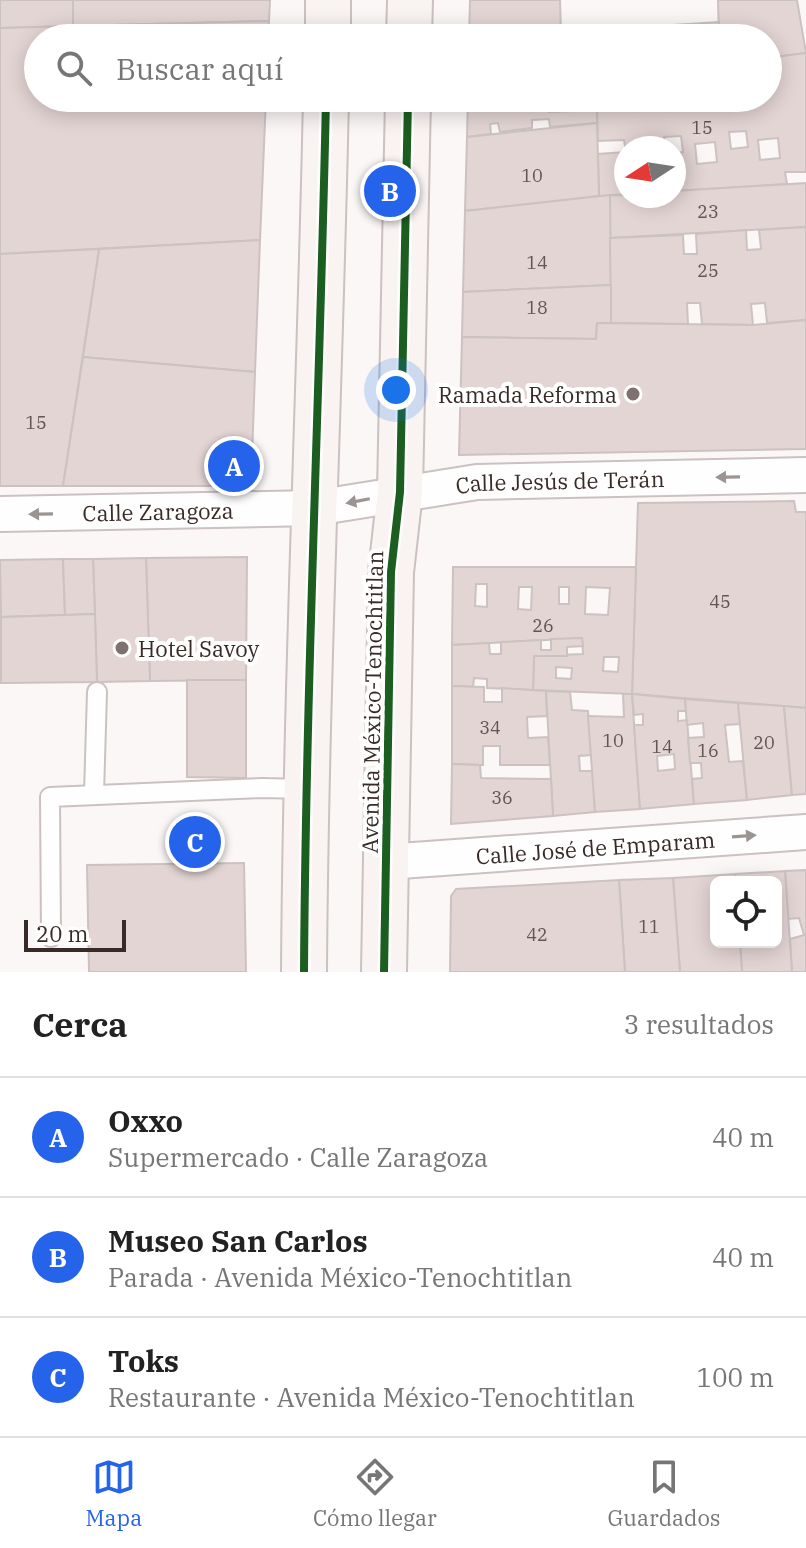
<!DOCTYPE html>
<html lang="es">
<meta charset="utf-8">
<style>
:root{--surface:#fff;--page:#f2f2f2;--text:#222;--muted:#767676;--line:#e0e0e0;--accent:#2563eb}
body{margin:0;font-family:"IBM Plex Serif",serif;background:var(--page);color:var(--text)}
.controls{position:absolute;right:24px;bottom:24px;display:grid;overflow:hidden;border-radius:12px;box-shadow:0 4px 20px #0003}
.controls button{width:72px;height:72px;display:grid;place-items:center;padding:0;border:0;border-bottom:2px solid var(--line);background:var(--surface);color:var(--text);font:40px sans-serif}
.compass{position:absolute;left:614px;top:136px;width:72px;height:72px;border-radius:50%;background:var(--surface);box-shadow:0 4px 20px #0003;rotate:258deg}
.scale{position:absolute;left:24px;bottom:20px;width:102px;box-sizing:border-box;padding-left:8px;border:4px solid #382a27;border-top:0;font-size:22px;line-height:28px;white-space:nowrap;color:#382a27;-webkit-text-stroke:6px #fff;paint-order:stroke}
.you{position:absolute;left:396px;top:390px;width:28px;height:28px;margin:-20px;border:6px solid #fff;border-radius:50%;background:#1a73e8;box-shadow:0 0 0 12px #1a73e833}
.badge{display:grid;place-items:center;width:52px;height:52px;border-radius:50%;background:var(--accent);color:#fff;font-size:26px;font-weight:700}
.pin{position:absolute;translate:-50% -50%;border:4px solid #fff;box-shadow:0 2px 8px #0006}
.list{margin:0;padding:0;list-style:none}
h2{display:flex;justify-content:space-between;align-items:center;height:104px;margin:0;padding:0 32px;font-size:34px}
h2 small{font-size:26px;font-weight:400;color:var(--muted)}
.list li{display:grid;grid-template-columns:52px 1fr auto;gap:24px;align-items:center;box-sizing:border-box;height:120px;padding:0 32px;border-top:2px solid var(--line)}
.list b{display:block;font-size:30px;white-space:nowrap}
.list p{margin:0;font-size:26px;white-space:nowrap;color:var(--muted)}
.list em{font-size:26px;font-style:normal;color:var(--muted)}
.icon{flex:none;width:44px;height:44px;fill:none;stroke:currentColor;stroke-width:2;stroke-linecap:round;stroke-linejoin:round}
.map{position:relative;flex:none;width:806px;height:972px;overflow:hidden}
.search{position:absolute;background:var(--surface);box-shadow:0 4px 20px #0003;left:24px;right:24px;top:24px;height:88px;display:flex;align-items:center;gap:20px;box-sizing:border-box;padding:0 28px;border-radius:44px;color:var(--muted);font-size:30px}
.sheet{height:464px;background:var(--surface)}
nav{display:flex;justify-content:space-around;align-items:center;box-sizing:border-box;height:112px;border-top:2px solid var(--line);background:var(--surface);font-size:22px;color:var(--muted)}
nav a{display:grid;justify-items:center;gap:4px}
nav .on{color:var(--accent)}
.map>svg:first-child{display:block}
</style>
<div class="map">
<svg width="806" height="972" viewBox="0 0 806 972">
<rect width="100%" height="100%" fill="#fcf7f7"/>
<g fill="#e3d5d3" stroke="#cbc2c1" stroke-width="2" fill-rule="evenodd">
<polygon points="0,0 73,0 73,26 0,28"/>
<polygon points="73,0 270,0 269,21 73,26"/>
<polygon points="470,0 560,0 561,32 469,38"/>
<polygon points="718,0 797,0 806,53 768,58 768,38 719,38"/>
<polygon points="269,21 268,38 38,38 38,98 266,98 260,240 0,254 0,28"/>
<polygon points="719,22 719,38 594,38 594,30"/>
<polygon points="569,31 569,38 472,38 561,32"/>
<path d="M806,53v119h-21l2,12 -113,7v-38l9,-1 -2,-16 -17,1 1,11h-39v46l-27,2 -1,-42 28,-2 -2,-12 -26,1 -1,-32 171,-11 4,-3 -4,-12v-25zM746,131l2,16 -17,2 -2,-17zM778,138l2,20 -20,2 -2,-20zM715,142l2,20 -20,2 -2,-20z"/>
<polygon points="468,98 548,98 549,112 576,111 575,98 590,98 589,110 597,109 597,123 550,127 549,119 532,120 532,128 500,132 498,123 490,124 491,134 467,137"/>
<polygon points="597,123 599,196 465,211 467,137"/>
<polygon points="806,183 806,227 610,238 610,195 674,196 674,191"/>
<polygon points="610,195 611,285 463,292 465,211"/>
<polygon points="806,227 806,320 767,323 765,303 751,304 753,325 702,324 700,303 687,303 688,324 611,323 610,238 683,235 684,254 697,254 696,234 746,230 747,250 761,249 759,230"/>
<polygon points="260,240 255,372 83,357 99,249"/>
<polygon points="99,249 63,486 0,486 0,254"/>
<polygon points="611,285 611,323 597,323 596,339 462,337 463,292"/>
<polygon points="806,320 806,449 459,455 462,337 596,339 597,323 753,325"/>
<polygon points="83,357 255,372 251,486 63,486"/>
<polygon points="794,501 796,512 806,512 806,708 632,694 638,503"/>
<polygon points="247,557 246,680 150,681 146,558"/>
<polygon points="146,558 150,681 97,682 93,559"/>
<polygon points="63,559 65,615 1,617 0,560"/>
<polygon points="63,559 93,559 95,614 65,615"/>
<path d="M453,567h183l-4,127 -99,-4 1,-34 49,-2 -1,-16 -130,7zM476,584h11v23l-12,-1zM519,587h13l-1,23 -13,-1zM559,587h10v17h-10zM586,587l24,1 -2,27 -23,-1zM604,657h15l-1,15 -15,-1zM556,667l16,1 -1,11 -15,-1z"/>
<polygon points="95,614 97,682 1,683 1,617"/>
<polygon points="582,638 583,646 567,647 567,656 534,656 533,690 487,688 487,679 474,678 473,687 452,686 452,645 489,643 490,654 501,654 501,642 541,640 541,650 551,650 551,639"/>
<polygon points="187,680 246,680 246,778 187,777"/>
<polygon points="452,686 484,687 484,702 502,702 502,688 546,691 547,716 527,717 528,738 548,737 550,765 500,765 500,746 483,746 483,765 452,764"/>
<polygon points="546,691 570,692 572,710 588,711 591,755 579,756 580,771 593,771 595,812 553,816"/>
<polygon points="623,694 632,694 640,809 595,812 588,716 624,717"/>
<path d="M632,694l53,5 1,12h-8v10l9,-1 7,84 -54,5 -6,-84h9v-11l-9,1zM674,754l1,15 -17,2 -1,-15z"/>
<polygon points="685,699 738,703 740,724 725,725 729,762 743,761 747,800 694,804 692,779 702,778 701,763 690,763 688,738 704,737 703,723 687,725"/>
<polygon points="738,703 784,706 792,795 747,800"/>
<polygon points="784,706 806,708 806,794 792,795"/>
<polygon points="452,764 480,765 481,778 551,779 553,816 451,824"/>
<polygon points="244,863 246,972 89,972 87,865"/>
<polygon points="806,870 806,972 792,972 790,939 804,935 799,918 788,919 785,871"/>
<polygon points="785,871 792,972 742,972 740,942 776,942 776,882 736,882 735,874"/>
<polygon points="735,874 736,882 716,882 716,942 740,942 742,972 680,972 673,878"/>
<polygon points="673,878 680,972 625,972 619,880"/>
<polygon points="619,880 625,972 450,972 451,896 456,889"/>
</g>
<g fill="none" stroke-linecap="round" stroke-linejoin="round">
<g stroke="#cac1c0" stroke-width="22">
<g id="service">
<polyline points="94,794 97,692"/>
<polyline points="51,937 50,797 262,788 305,789"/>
</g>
</g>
<g stroke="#cac1c0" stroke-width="38">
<g id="minor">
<path id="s1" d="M0,514l315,-6 162,-26 329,-7"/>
<path id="s2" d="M386,862l420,-30"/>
</g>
</g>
<g stroke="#cac1c0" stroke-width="48">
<g id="secondary">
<polyline points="328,38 328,0"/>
<polyline points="409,38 410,0"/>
<path d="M304,972c2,-292 16,-583 22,-874"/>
<polyline points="384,972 391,572 400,492 408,98"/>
</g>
</g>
<use href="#service" stroke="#fffefe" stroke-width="18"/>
<use href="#minor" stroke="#fffefe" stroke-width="34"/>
<use href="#secondary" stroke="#f9f3f2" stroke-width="44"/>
<g stroke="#fff" stroke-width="13">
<g id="cycleway">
<path d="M304,972c2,-292 16,-583 22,-874"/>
<polyline points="384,972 391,572 400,492 408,98"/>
</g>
</g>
<use href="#cycleway" stroke="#1b5e20" stroke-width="8"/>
</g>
<defs><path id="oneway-solid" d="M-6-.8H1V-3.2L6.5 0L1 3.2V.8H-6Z" transform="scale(2)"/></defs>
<g fill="#9c9492">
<use href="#oneway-solid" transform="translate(728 477) rotate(179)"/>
<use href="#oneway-solid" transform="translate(358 501) rotate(169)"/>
<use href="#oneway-solid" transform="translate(41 514) rotate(179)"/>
<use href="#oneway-solid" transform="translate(744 836) rotate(-4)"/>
</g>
<g fill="#7d7270" stroke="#fff" stroke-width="3">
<circle cx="633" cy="394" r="8"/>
<circle cx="122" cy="648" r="8"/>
</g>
<g text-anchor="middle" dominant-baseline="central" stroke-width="8" stroke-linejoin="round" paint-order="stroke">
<g font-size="18" fill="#635552">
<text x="702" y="127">15</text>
<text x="532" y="175">10</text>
<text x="708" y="211">23</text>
<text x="537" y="262">14</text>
<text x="708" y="270">25</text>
<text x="537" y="307">18</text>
<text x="36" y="422">15</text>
<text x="720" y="601">45</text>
<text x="543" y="625">26</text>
<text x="490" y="727">34</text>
<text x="613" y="740">10</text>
<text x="764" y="742">20</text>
<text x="662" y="746">14</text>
<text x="708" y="750">16</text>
<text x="502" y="797">36</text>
<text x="649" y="926">11</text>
<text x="537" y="934">42</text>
</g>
<g font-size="22" fill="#382a27" stroke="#fff" text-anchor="end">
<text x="617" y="394">Ramada Reforma</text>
<text x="138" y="648" text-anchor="start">Hotel Savoy</text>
</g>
<g font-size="22" fill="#382a27" stroke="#fff">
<text stroke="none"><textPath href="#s1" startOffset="562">Calle Jesús de Terán</textPath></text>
<text stroke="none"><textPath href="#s1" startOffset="158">Calle Zaragoza</textPath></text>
<text transform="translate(372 702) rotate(-89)">Avenida México-Tenochtitlan</text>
<text stroke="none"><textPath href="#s2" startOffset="210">Calle José de Emparam</textPath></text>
</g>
</g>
</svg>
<div class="controls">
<button><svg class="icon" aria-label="locate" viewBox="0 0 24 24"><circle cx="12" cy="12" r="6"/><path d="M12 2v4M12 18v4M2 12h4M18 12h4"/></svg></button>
</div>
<svg class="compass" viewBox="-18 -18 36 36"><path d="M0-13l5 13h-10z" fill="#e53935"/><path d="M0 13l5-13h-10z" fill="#767676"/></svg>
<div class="scale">20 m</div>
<div class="you"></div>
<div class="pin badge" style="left:234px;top:466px">A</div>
<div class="pin badge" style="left:390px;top:191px">B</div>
<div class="pin badge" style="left:195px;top:842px">C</div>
<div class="search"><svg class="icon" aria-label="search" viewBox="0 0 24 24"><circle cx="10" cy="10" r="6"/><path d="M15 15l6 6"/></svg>Buscar aquí</div>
</div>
<section class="sheet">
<h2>Cerca<small>3 resultados</small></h2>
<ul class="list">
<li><span class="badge">A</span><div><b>Oxxo</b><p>Supermercado · Calle Zaragoza</p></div><em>40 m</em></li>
<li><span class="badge">B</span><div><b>Museo San Carlos</b><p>Parada · Avenida México-Tenochtitlan</p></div><em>40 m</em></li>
<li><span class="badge">C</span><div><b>Toks</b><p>Restaurante · Avenida México-Tenochtitlan</p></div><em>100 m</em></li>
</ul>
</section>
<nav>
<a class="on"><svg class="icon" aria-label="map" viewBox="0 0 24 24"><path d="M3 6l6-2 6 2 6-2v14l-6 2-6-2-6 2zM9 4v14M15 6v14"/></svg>Mapa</a>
<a><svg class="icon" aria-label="directions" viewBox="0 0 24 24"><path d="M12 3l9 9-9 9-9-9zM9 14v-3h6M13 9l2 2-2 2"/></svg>Cómo llegar</a>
<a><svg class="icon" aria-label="saved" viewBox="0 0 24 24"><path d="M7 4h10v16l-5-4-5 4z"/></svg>Guardados</a>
</nav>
